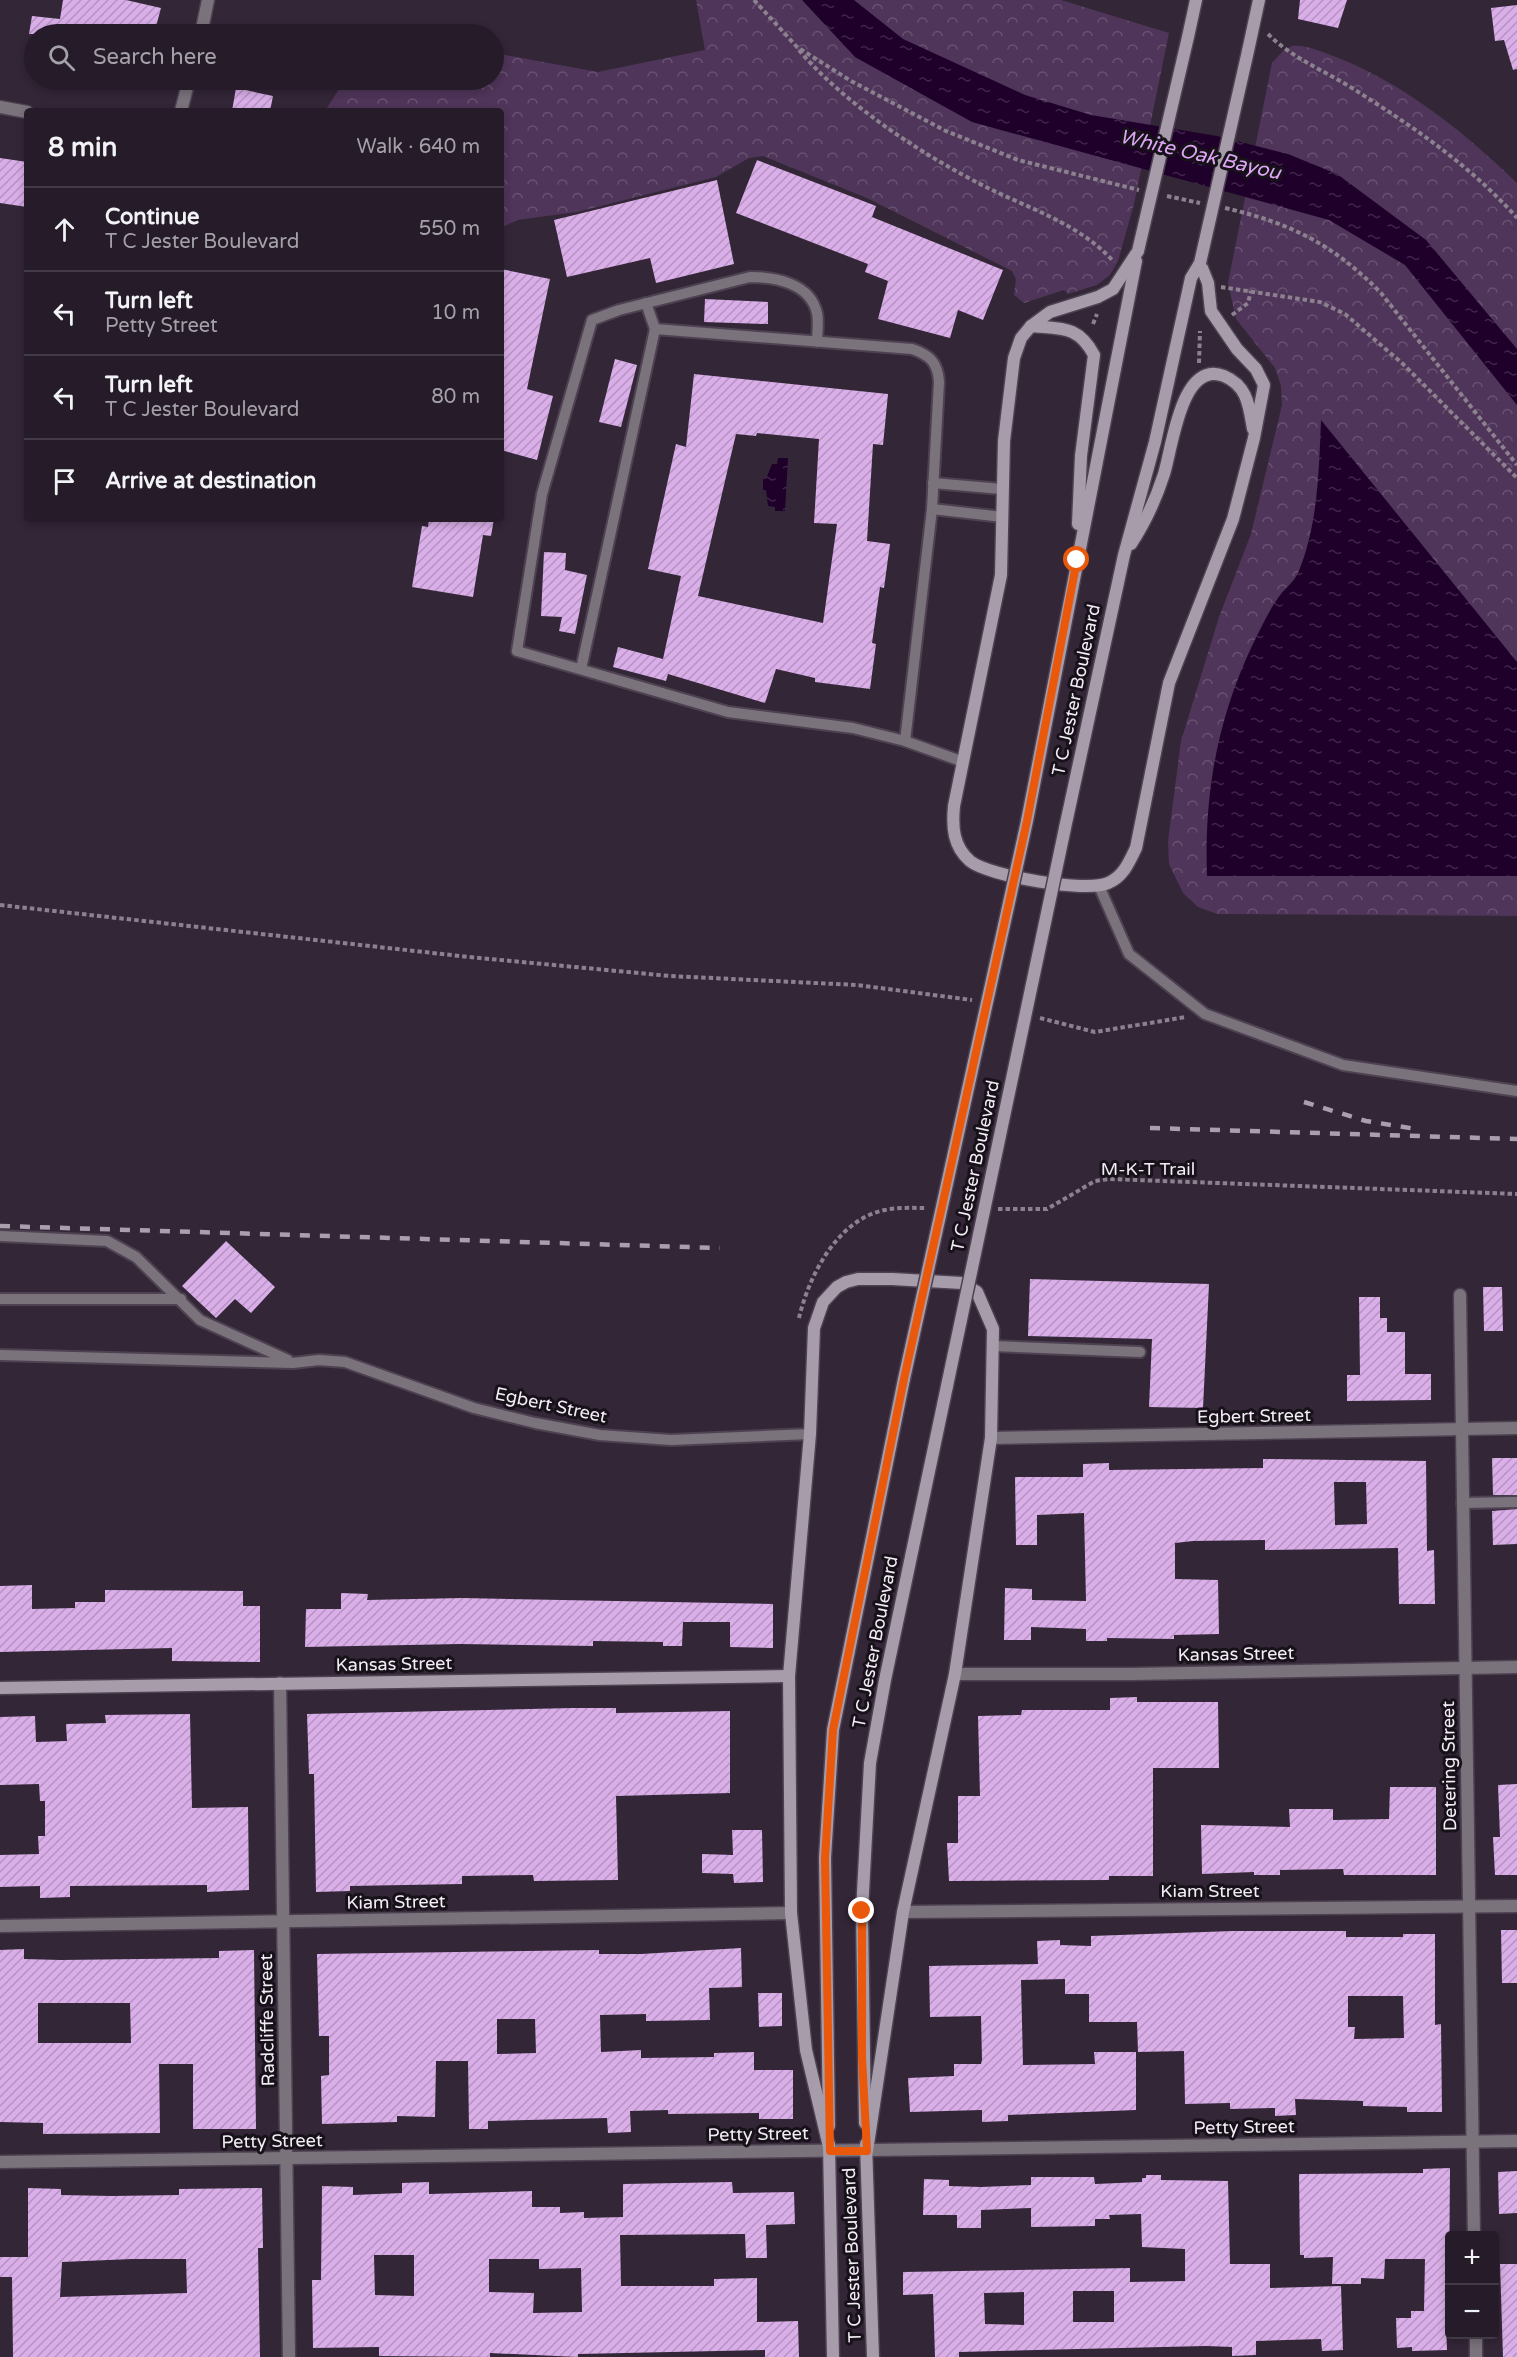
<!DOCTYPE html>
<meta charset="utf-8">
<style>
:root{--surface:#261c29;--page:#2e2531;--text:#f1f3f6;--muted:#a4a1a8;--line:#423a46}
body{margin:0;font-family:"Varela Round",sans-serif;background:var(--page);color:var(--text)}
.controls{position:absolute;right:18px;bottom:18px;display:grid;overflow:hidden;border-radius:6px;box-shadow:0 3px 9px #0003}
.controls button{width:54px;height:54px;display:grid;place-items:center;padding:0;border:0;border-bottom:2px solid var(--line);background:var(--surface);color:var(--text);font:30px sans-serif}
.stop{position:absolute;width:18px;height:18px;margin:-14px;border:4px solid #ea580c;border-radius:50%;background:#fff}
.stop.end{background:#ea580c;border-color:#fff;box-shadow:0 2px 6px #0008}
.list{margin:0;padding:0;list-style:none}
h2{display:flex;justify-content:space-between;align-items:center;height:78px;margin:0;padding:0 24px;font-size:26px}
h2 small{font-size:20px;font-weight:400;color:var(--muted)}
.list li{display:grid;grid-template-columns:39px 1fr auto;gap:18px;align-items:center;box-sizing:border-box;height:84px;padding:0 24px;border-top:2px solid var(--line)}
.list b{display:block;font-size:22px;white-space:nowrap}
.list p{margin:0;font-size:20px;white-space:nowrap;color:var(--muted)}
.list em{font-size:20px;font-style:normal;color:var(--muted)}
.icon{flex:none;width:33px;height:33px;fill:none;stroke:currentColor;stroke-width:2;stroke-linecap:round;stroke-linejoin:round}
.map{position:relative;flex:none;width:1517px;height:2357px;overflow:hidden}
.search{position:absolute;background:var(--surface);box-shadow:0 3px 9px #0003;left:24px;top:24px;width:480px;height:66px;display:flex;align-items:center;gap:15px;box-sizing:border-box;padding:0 21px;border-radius:33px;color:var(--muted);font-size:22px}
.panel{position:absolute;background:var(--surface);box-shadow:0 3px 9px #0003;left:24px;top:108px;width:480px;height:414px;border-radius:6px}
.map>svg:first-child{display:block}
</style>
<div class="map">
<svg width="1517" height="2357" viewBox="0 0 1517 2357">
<defs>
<pattern id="park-crowns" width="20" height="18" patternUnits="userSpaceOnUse" patternTransform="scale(1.5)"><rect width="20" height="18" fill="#4f3559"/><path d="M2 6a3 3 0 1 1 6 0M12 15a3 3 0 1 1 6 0" fill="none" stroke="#695271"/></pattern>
<pattern id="water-ripples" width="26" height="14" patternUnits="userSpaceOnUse" patternTransform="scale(1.5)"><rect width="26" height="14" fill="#1f002a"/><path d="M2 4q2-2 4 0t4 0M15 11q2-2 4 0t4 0" fill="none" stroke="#40254a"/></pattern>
<pattern id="building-hatch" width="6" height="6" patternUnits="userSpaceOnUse" patternTransform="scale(1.5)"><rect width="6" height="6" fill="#d9aee9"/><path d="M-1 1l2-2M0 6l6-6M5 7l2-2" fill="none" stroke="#b594c1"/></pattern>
</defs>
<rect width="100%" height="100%" fill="#332637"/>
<g fill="url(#park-crowns)">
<polygon points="696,0 1061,0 1169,33 1134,204 1118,261 1110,275 1097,285 1068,294 1064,290 1024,303 1014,295 1016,279 1012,271 867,198 763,156 749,158 716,177 577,212 517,220 501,228 501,111 325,111 345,80 494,80 494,53 598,72 705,50"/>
<path d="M1292,46c13,-1 24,4 36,8 72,26 134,76 189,129v733l-300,-2 -19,-7 -15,-14 -14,-29 -1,-23 13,-100 38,-124 32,-83 31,-129 -1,-19 -6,-18 -39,-49 -8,-36 44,-220 11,-12z"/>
</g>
<g fill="url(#water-ripples)">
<polygon points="802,0 854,0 903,39 1025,95 1091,115 1217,136 1288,154 1337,174 1426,240 1517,349 1517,405 1405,265 1329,220 972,122 855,57"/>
<path d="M1321,420l196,242v214h-310c-3,-81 10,-156 45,-230 8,-16 16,-34 26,-48 6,-9 16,-16 20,-25 20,-47 21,-103 23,-153z"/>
<polygon points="778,458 788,458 785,511 775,511 775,507 768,506 766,490 763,490 763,479 766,479 772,464 777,464"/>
</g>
<g fill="url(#building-hatch)" fill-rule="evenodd">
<polygon points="63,0 126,0 161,8 154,34 118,29 116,34 29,34 32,16 60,19"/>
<polygon points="1300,0 1347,0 1338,28 1298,19"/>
<polygon points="1517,5 1517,69 1513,70 1504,40 1495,41 1491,8"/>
<polygon points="236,88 273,96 270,111 232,111"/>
<polygon points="0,158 27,162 27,207 0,203"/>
<polygon points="757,160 876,206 872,217 1003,270 983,320 958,310 950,338 878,319 888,281 865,272 868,264 736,213"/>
<polygon points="717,180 734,264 656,283 650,258 567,277 554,220"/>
<polygon points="501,269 550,279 527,389 553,396 537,460 501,450"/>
<polygon points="705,299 768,302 768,324 704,322"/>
<polygon points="615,359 637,365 621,427 599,422"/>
<path d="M694,374l194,20 -5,51 -10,-1 -6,97 23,3 -6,44 -4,-1 -8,56 4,1 -6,45 -55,-7v-4l-39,-9 -11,34 -97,-29 -2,7 -53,-14 5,-20 45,12 18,-83 -33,-7 28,-125 10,3zM757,433l62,6 -5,84 23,1 -14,99 -125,-27 38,-162 20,2z"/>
<polygon points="429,519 494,519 491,536 483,535 473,597 412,587 422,526 428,527"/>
<polygon points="544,552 566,553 565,570 587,575 575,634 559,631 562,617 541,616"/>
<polygon points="226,1241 275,1287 251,1313 235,1299 216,1318 182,1286"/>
<polygon points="1030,1279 1209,1284 1203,1408 1149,1407 1152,1339 1028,1336"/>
<polygon points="1483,1287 1502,1287 1503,1331 1484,1331"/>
<polygon points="1359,1297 1380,1297 1380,1318 1387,1318 1387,1332 1405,1332 1405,1374 1431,1374 1431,1400 1347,1401 1347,1375 1360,1375"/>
<polygon points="1492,1458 1517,1458 1517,1495 1493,1495"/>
<path d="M1263,1459l163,2 1,90 7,-1 1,54h-36l-1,-56 -133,2v-10l-72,1 -18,2v36l43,1 1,54 -45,1v4l-67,-1v3h-21v-12l-55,-2v13h-27l1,-52 27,1v11l54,1 -2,-88 -47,2v30h-21l-1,-68h68v-13l26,-1v7l154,-2zM1334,1482h32l1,42 -32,1z"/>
<polygon points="1517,1509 1517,1544 1493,1545 1492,1511"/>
<polygon points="32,1585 32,1609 75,1608 75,1602 105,1602 105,1590 243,1591 243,1606 260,1606 260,1662 172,1661 172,1648 0,1652 0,1586"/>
<polygon points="341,1593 368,1594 367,1600 462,1598 773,1604 773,1648 730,1647 730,1622 683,1622 682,1646 663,1646 663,1642 593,1641 593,1646 460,1644 305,1647 306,1609 341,1609"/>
<polygon points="1137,1697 1137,1702 1218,1702 1219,1768 1153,1768 1153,1876 1109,1876 1109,1880 949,1881 947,1843 958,1843 958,1796 980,1796 978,1716 1021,1715 1022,1710 1110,1710 1110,1698"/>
<polygon points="572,1708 616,1708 616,1713 730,1711 730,1793 616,1796 618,1880 534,1881 533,1875 462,1876 462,1884 350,1886 350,1891 316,1892 314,1774 309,1774 307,1714"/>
<polygon points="190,1714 192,1808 248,1807 249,1890 207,1892 207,1885 70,1886 70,1897 40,1898 40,1886 0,1887 0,1855 39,1854 38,1836 45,1836 45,1801 40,1801 39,1784 0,1785 0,1717 35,1716 36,1742 67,1741 66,1724 106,1723 105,1715"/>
<polygon points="1517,1784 1517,1875 1495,1875 1493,1837 1500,1837 1498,1785"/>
<polygon points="1390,1787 1436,1787 1436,1875 1344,1875 1343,1869 1280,1870 1280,1875 1254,1875 1254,1872 1202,1874 1201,1825 1290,1827 1289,1809 1333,1809 1333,1820 1389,1819"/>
<polygon points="732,1830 762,1830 763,1882 734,1883 733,1874 702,1873 702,1854 733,1855"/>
<polygon points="1501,1930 1517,1930 1517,1983 1502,1983"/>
<path d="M1233,1931h113v6h57v-3h32v91l6,-1 1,88h-35v-5l-44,-1v-5l-68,-2 1,16 -21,1v-8l-45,1v-6l-45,1 -1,-53 -46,1 -1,-30h-48v-28h-24v-15l-44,1 2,85 72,-1 -1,-12h42v58l-128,5v6l-26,1v-12l-72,2 -2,-34 46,-2v-12h27l1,-4 -1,-44 -51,1 -1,-51 109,-2 -1,-23 23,-1v5l31,1v-10zM1348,1996h55l1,42 -50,1 1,-12h-7z"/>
<path d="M741,1948l1,39 -33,1 1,32 -64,1v-7l-46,1 1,37 40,-2v8l73,-1v-4l40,-1v18h39v49h-34v-6l-91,1v-4l-38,1 1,21 -23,1 -1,-15 -119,3v8h-19l-1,-68h-32l-1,56 -38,-1v6l-75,2 -1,-48 8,-1v-39h-10l-2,-82 282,-4v4h42zM497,2019h38l1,34 -39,1z"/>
<path d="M24,1949v10l37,1 158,-2v-7l35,-1 2,179h-63v-65h-34l1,69 -117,1v-11l-43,-1v-172zM38,2003h92l1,40h-93z"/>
<polygon points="758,1993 782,1993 782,2026 759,2027"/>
<polygon points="1450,2168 1449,2298 1445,2298 1447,2350 1412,2351 1412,2347 1397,2348 1396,2318 1411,2318 1411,2311 1424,2311 1425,2259 1385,2259 1384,2279 1361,2278 1361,2284 1332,2284 1333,2257 1304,2258 1304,2255 1300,2255 1299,2174 1423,2173 1423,2169"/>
<polygon points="1517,2171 1517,2213 1499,2214 1498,2172"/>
<path d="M1146,2175h15v5l67,1 2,83h40v24l71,-2 2,64 -21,1 -1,-12 -65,2v14l-24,1v-9l-26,-1 -247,6v5h-24l-2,-63 -30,1v-23l227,-4v14l55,-1v-32l-43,-2 -1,-33 -32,1 1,4h-15v7l-64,1v-19l-50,2v18h-24v-13h-34l1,-36 25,1v6l32,1 50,-2v-8h63l1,7 47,-2v-4h4zM1073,2291h41v31h-41zM1024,2292v33l-39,-1 -1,-31z"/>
<path d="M429,2182v12l103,-3v16h28v6l24,-1v6l39,-1v-33l109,-2 1,11 61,-1 1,32 -29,1 1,33h-21l-1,-24 -125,1 1,51h93v-7l43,-1v44l41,-1 1,36h-34v-7l-187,4v3l-88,-4v4l-111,-1v-9l-66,1 -1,-68h9l1,-94 31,1v8l49,-2v-10zM374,2255h40v41l-39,-1zM489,2259h50v10l42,-1 1,44 -49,1 1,-20 -45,-1z"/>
<path d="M28,2188l33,1v6l51,1 67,-1v-6l83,-1 1,60h-5l2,109h-247l-1,-80h-12v-20h28zM132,2259h54l1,34 -127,4 2,-35z"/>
<polygon points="1500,2264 1517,2264 1517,2357 1503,2357"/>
</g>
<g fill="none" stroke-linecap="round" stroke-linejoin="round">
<g stroke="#4e4252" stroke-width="14">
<g id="lane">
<polyline points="646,303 655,329"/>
<polyline points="933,483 1002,489"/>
<polyline points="932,509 1003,517"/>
<path d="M581,669l74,-340 257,20c18,6 26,14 27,33l-7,127 -27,232 -52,-13 -125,-16 -211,-61 25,-157 50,-174 27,-10 131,-33c25,0 60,6 67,36 2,9 0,20 0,29"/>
<polyline points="905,741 961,761"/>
<polyline points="1099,886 1129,954 1205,1014 1343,1065 1517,1091"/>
<polyline points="0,1236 107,1241 136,1257 200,1320 288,1360"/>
<polyline points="0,1299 181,1299"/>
<polyline points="994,1346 1140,1352"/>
<polyline points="0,1355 293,1363 319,1360 345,1362 474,1408 535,1423 600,1435 671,1440 810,1434"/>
<polyline points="1462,1503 1517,1502"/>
</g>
</g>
<g stroke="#4e4252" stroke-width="15">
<g id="street">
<polyline points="201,34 208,0"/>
<polyline points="0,107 27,112"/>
<polyline points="181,111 189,80"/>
<polyline points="1460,1295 1474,2236"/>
<polyline points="991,1438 1517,1428"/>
<polyline points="955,1674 1132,1674 1517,1667"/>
<polyline points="280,1683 289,2357"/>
<polyline points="903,1912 1517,1906"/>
<polyline points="0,1926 791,1913"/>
<polyline points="0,2162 1517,2141"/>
<polyline points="1476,2334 1476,2357"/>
</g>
</g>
<g stroke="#4e4252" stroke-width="15">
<g id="secondary">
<polyline points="1188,37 1196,0"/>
<polyline points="1248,51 1259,0"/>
<path d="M1138,251l-25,38 -15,8 -48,15 -19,14 -10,12 -7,20 -10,83 -3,134 -47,231c-2,21 -1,40 16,55 18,15 117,32 138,22 16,-7 21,-21 28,-35l33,-165 64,-164 21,-81 10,-53 -8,-16 -19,-20 -26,-38 -3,-28 -8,-20"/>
<path d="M1031,326c30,3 47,-1 63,29l-13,101 -3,68"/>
<path d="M1131,544c15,-23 25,-45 33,-70 8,-25 17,-115 60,-98 24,10 25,31 29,53"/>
<polyline points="1027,821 1136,261"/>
<polyline points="1065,828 1124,555 1155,442 1191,278 1200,263"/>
<polyline points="0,1688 789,1676"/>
<polyline points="865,2123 862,1911 870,1763 885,1680 947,1386"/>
<polyline points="829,2126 825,1858 833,1730 904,1379"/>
<polyline points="829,2144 833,2357"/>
<polyline points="866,2144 873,2357"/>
<polyline points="830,2151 806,2050 791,1913 789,1676 810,1434 814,1328 823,1302 837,1287 846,1282 858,1279 892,1279 962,1283 977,1292 993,1329 991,1438 955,1674 903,1912 867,2151"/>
</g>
</g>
<g stroke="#8c818f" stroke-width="4" stroke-dasharray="4.5 3" stroke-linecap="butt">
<polyline points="754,0 797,47 851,81 946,131 1018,160 1139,190"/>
<path d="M1268,34c24,24 55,36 84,54 60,38 118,77 165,130"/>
<path d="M799,50c44,53 125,106 187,137 44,22 94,37 128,75"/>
<polyline points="1167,196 1200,203"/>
<path d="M1225,208c66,15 109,37 156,85l136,172"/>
<polyline points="1221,287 1320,302 1345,314 1403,364 1517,478"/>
<polyline points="1232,315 1248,303 1251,291"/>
<polyline points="1093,324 1097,314"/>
<polyline points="1199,363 1200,331"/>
<polyline points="0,905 469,957 670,976 857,985 972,1000"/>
<polyline points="1040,1018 1095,1032 1186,1017"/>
<polyline points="998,1209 1047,1209 1095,1181 1109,1179 1517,1194"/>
<path d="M799,1318c10,-43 39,-99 86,-108 14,-3 28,-2 42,-2"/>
</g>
<use href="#lane" stroke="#7a737c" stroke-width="10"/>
<use href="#street" stroke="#7a737c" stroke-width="12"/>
<use href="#secondary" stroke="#a69caa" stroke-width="12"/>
<g stroke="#aaa0ad" stroke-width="4.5" stroke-dasharray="10 10" stroke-linecap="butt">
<polyline points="1304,1102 1366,1121 1416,1129"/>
<polyline points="1150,1128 1517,1139"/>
<polyline points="0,1226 720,1248"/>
</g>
<g stroke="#4e4252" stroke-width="15" stroke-linecap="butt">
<g id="secondary-bridge">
<polyline points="1138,251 1188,37"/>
<polyline points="1200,263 1248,51"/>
<polyline points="904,1379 1027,821"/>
<polyline points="947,1386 1065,828"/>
</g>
</g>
<use href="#secondary-bridge" stroke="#a69caa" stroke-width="12"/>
</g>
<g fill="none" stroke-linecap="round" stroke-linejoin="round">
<polyline stroke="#ea580c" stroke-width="8" points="862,1911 862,2057 867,2151 830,2151 825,1858 833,1730 904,1379 1027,821 1077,560"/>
</g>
<g text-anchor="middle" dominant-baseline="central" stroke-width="6" stroke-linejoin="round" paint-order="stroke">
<g font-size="18" fill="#f3ebf6" stroke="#171219">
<text transform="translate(1076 690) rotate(-78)">T C Jester Boulevard</text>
<text transform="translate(975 1166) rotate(-78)">T C Jester Boulevard</text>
<text x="1148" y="1169">M-K-T Trail</text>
<text transform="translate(551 1405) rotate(12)">Egbert Street</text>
<text transform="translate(1254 1416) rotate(-1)">Egbert Street</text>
<text transform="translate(875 1642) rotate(-79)">T C Jester Boulevard</text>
<text transform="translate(1236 1654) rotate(-1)">Kansas Street</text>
<text transform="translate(394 1664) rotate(-1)">Kansas Street</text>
<text transform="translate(1449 1766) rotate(-91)">Detering Street</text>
<text x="1210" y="1891">Kiam Street</text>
<text transform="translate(396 1902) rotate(-1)">Kiam Street</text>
<text transform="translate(267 2020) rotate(-91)">Radcliffe Street</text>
<text transform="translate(1244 2127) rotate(-1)">Petty Street</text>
<text transform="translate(758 2134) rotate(-1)">Petty Street</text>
<text transform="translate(272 2141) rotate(-1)">Petty Street</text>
<text transform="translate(852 2255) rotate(-92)">T C Jester Boulevard</text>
</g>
<g font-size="20" font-style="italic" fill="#dea5f4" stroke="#171219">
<text transform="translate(1200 155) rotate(13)">White Oak Bayou</text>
</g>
</g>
</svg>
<div class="controls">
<button>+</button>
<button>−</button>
</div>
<div class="stop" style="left:1077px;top:560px"></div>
<div class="stop end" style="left:862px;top:1911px"></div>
<div class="search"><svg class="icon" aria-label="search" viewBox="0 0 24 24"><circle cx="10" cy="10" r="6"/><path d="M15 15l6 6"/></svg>Search here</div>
<section class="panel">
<h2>8 min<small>Walk · 640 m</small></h2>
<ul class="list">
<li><svg class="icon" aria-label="ahead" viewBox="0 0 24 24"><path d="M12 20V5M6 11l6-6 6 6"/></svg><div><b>Continue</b><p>T C Jester Boulevard</p></div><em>550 m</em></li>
<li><svg class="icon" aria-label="left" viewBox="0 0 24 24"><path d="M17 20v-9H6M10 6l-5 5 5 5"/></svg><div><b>Turn left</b><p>Petty Street</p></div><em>10 m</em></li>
<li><svg class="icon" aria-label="left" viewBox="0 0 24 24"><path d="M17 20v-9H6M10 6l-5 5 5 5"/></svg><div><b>Turn left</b><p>T C Jester Boulevard</p></div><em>80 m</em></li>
<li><svg class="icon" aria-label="arrive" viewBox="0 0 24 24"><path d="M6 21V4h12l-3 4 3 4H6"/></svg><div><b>Arrive at destination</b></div></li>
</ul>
</section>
</div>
